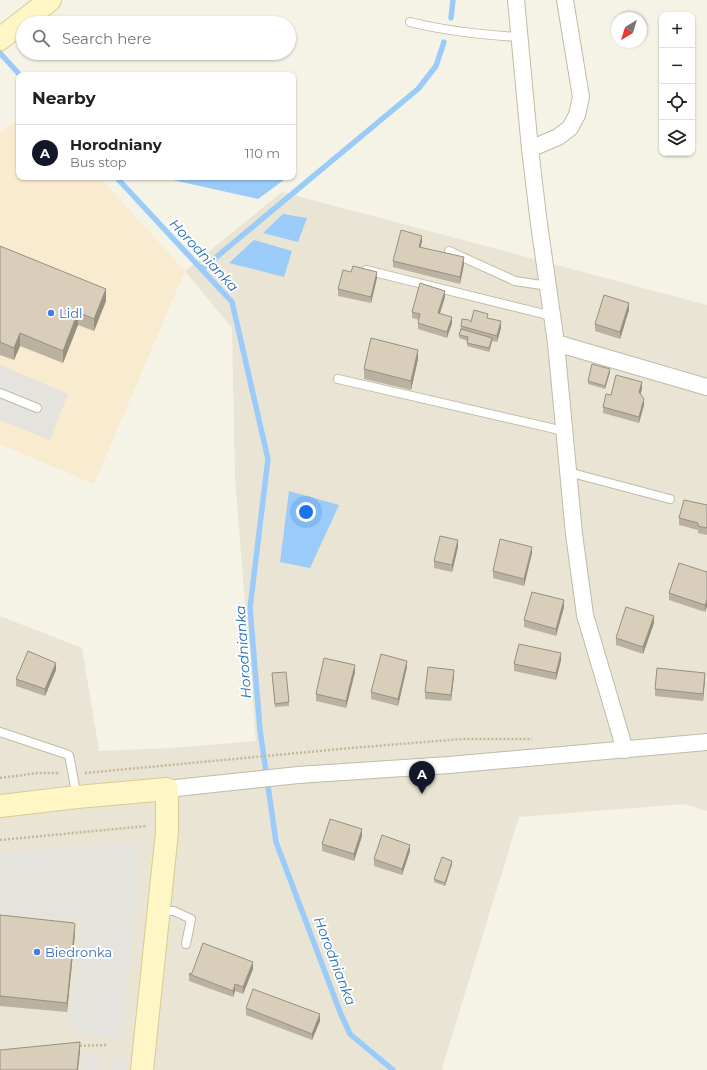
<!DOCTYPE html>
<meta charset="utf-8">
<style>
:root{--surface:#fff;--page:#f2f2f2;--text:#222;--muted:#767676;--line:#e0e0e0;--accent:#111827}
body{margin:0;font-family:Montserrat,sans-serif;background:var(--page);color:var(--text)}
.controls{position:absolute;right:12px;top:12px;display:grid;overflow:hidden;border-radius:8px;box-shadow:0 1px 3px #0004}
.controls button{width:36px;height:36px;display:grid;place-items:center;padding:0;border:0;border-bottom:1px solid var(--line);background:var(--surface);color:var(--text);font:20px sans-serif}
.compass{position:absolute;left:611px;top:12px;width:36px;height:36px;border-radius:50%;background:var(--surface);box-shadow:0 1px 3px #0004;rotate:218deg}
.you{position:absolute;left:306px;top:512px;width:14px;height:14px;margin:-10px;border:3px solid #fff;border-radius:50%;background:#1a73e8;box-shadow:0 0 0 6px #1a73e833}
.badge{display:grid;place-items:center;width:26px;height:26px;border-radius:50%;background:var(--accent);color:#fff;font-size:13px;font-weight:700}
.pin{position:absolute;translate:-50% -33px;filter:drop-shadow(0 1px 2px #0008)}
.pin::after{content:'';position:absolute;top:21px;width:14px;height:12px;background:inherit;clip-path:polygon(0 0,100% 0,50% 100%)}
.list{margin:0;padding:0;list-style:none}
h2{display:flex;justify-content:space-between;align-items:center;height:52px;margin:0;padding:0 16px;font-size:17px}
h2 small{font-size:13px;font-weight:400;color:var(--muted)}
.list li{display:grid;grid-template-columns:26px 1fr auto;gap:12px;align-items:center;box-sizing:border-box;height:56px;padding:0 16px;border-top:1px solid var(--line)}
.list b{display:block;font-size:15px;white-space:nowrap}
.list p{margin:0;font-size:13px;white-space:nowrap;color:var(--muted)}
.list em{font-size:13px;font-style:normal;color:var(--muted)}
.icon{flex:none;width:22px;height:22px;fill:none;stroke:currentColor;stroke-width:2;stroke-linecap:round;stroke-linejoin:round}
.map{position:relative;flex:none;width:707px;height:1070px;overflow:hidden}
.search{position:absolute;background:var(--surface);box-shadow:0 1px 3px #0004;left:16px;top:16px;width:280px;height:44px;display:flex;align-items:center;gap:10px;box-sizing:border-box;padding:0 14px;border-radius:22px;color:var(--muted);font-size:15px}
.panel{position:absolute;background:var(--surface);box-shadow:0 1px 3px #0004;left:16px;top:72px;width:280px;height:108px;border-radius:8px}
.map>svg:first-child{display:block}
</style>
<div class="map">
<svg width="707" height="1070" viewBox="0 0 707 1070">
<rect width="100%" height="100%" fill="#f5f2e6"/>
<polygon fill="#e9e4d3" points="282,192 707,305 707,811 684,804 519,817 442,1068 443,1070 0,1070 0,616 82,648 99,751 172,748 256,741 235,477 232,328 185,271"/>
<polygon fill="#f9ebcf" points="19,118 19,177 99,177 185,271 94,484 0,444 0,133"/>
<g fill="#e5e3de">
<polygon points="0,365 68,394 50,440 0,420"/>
<polygon points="140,843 122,1038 71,1033 81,919 0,913 0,853"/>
<polygon points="84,1053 98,1055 97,1070 82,1070"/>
<polygon points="112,1058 126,1059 125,1070 111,1070"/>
</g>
<g fill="#9bcbf8">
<polygon points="159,177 288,177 258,199"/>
<polygon points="283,214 307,218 298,242 263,233"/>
<polygon points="254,240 292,251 284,277 229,263"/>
<polygon points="289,491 339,505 310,568 280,562"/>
</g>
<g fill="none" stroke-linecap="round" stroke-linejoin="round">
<g stroke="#9bcbf8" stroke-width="5.5">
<polyline points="451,18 453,0"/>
<polyline points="0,53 20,75"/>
<polyline points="116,177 232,302 268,459 250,608 260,730 276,842 340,1012 350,1034 393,1070"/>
<polyline points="202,269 418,89 436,66 444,42"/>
</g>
<g stroke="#c1bba7" stroke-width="10">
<g id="lane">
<path d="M410,22c36,9 72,13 110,15"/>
<polyline points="449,251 515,281 548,286"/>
<polyline points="366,270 552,316"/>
<polyline points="338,379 564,431"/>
<polyline points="0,393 37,408"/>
<polyline points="568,472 670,499"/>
<polyline points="0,732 69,755 77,797"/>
<polyline points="160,911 174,911 191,919 186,944"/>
</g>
</g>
<g stroke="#c1bba7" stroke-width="18">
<g id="street">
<polyline points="516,0 530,149"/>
<polyline points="565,0 581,97 577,115 570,128 558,137 530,149 539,224 556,343 574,534 585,615 625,750"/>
<polyline points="556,343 707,387"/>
<polyline points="167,789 298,775 449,765 707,742"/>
</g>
</g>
<g stroke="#d9cc90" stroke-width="24">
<g id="secondary">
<polyline points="0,39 50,0"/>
<polyline points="0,806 77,797 167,789 167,832 142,1070"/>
</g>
</g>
<g stroke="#c5b897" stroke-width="2.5" stroke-dasharray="2 2" stroke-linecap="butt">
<polyline points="85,773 351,748 462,739 532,739"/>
<polyline points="0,778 38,773 60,773"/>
<polyline points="0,840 147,826"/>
<polyline points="76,1046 106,1045"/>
</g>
<use href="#lane" stroke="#fff" stroke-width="8"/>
<use href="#street" stroke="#fff" stroke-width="16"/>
<use href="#secondary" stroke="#fff6c6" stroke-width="22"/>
</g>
<g fill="#bab1a0">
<polygon points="422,242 420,247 464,264 460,284 393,267 393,261"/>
<polygon points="0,246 106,301 94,331 78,325 63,363 20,346 14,360 0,355"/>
<polygon points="377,278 371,303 338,296 338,289"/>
<polygon points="445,297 440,313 452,323 447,338 418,329 418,323 419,320 412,318 412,312"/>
<polygon points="629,310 620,339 595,331 595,324"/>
<polygon points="488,318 501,328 497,342 492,341 489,352 467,346 468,341 459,338 461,326 471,322"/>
<polygon points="418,359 411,390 364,379 364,369"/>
<polygon points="610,372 605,389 588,384 588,381"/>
<polygon points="642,389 640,394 644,405 639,423 603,413 603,407 611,395"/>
<polygon points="707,505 707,535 698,533 698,530 679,525 679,518"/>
<polygon points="458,547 452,572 434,568 434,561"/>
<polygon points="532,553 524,586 493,578 493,571"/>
<polygon points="707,572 705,612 669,600 669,593"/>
<polygon points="564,607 556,636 524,627 524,620"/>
<polygon points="654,623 643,654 616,645 616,638"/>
<polygon points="561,660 556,680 514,671 514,664"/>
<polygon points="407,667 398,706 371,699 371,692"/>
<polygon points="56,670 45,696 16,686 16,679"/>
<polygon points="355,672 346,708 316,701 316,694"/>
<polygon points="272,673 289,702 289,706 275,707"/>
<polygon points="454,676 451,701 425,699 425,692"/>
<polygon points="705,680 703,701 655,696 655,689"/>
<polygon points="362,836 354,861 322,851 322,844"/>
<polygon points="410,851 402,875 374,866 374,859"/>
<polygon points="452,864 445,886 434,882 434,879"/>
<polygon points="0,915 75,934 67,1012 0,1006"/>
<polygon points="253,969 243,994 235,991 233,997 189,981 189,974"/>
<polygon points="246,1008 320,1021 312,1040 246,1015"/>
</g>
<g fill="#979082">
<polygon points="422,236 422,242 419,253 419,247"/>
<polygon points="464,257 464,264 460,284 460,277"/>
<polygon points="377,272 377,278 371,303 371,297"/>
<polygon points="106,289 106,301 94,331 94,319"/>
<polygon points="445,291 445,297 438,319 438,313"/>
<polygon points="629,303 629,310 620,339 620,332"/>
<polygon points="78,312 78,325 63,363 63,351"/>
<polygon points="452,317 452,323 447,338 447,332"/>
<polygon points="501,321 501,328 497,342 497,336"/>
<polygon points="20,333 20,346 14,360 14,348"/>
<polygon points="492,338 492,341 489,352 489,348"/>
<polygon points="418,350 418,359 411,390 411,381"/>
<polygon points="610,369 610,372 605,389 605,386"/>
<polygon points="642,382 642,389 639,399 639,392"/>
<polygon points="644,399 644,405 639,423 639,417"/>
<polygon points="458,540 458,547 452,572 452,565"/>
<polygon points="532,547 532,553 524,586 524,579"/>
<polygon points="564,600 564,607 556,636 556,629"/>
<polygon points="707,600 707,607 705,612 705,605"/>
<polygon points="654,616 654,623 643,654 643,647"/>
<polygon points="561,653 561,660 556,680 556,673"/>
<polygon points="407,661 407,667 398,706 398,699"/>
<polygon points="56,663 56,670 45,696 45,689"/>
<polygon points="355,665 355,672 346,708 346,701"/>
<polygon points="454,670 454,676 451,701 451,695"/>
<polygon points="705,673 705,680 703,701 703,694"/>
<polygon points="362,829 362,836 354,861 354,854"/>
<polygon points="410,845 410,851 402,875 402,869"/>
<polygon points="452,861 452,864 445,886 445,883"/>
<polygon points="75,924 75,934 67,1012 67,1003"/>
<polygon points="253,962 253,969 243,994 243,987"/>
<polygon points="235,984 235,991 233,997 233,991"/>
<polygon points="320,1014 320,1021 312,1040 312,1034"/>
<polygon points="80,1042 80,1052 78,1070 77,1070"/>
</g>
<g fill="#d8ceba" stroke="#979082">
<polygon points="401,230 422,236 419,247 464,257 460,277 393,261"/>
<polygon points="0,246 106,289 94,319 78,312 63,351 20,333 14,348 0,342"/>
<polygon points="353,266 377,272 371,297 338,289 343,270 351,272"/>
<polygon points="420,283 445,291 438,313 452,317 447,332 418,323 420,314 412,312"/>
<polygon points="604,295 629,303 620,332 595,324"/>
<polygon points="474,310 488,314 487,318 501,321 497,336 461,326 462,319 469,320 471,322"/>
<polygon points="461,329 492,338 489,348 467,343 468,337 459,335"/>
<polygon points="371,338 418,350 411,381 364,369"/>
<polygon points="592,364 610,369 605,386 588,381"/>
<polygon points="616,375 642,382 639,392 644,399 639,417 603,407 606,394 611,395"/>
<polygon points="684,500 707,505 707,528 698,526 698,523 679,518"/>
<polygon points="440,536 458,540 452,565 434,561"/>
<polygon points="500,539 532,547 524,579 493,571"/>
<polygon points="679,563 707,572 707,600 705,605 669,593"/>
<polygon points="532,592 564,600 556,629 524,620"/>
<polygon points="626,607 654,616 643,647 616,638"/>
<polygon points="519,644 561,653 556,673 514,664"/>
<polygon points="28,651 56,663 45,689 16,679"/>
<polygon points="381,654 407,661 398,699 371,692"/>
<polygon points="324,658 355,665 346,701 316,694"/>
<polygon points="428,667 454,670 451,695 425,692"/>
<polygon points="657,668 705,673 703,694 655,689"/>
<polygon points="286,672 289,702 275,704 272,673"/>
<polygon points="330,819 362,829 354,854 322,844"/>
<polygon points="382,835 410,845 402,869 374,859"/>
<polygon points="442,857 452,861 445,883 434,879"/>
<polygon points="0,915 74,923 75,924 67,1003 0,996"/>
<polygon points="203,943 253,962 243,987 235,984 233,991 189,974 192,973"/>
<polygon points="253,989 320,1014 312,1034 246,1008"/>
<polygon points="80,1042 77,1070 0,1070 0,1050"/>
</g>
<g fill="#3f7fe0" stroke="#fff" stroke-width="1.5">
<circle cx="51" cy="313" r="4"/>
<circle cx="37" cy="952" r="4"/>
</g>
<g text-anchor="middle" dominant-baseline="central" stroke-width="4" stroke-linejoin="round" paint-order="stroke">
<g font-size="13" fill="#366cbe" stroke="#fff" text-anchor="start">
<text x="59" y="313">Lidl</text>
<text x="45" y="952">Biedronka</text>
</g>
<g font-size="14" font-style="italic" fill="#2170c1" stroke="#fff">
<text transform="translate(204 255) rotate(47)">Horodnianka</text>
<text transform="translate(243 652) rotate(-94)">Horodnianka</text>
<text transform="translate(335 961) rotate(69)">Horodnianka</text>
</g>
</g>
</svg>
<div class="controls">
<button>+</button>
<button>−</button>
<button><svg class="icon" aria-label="locate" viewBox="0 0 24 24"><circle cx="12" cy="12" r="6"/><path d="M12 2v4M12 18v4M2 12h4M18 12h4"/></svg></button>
<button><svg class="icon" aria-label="layers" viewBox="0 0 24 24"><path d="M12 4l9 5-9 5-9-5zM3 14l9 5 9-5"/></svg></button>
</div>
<svg class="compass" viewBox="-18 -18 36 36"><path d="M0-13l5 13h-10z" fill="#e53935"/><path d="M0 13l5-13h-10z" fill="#767676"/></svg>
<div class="you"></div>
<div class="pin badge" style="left:422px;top:794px">A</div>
<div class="search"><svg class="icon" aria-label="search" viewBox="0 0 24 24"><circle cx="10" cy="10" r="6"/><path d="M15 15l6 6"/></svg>Search here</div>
<section class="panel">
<h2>Nearby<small></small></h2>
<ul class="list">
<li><span class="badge">A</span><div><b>Horodniany</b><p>Bus stop</p></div><em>110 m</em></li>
</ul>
</section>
</div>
